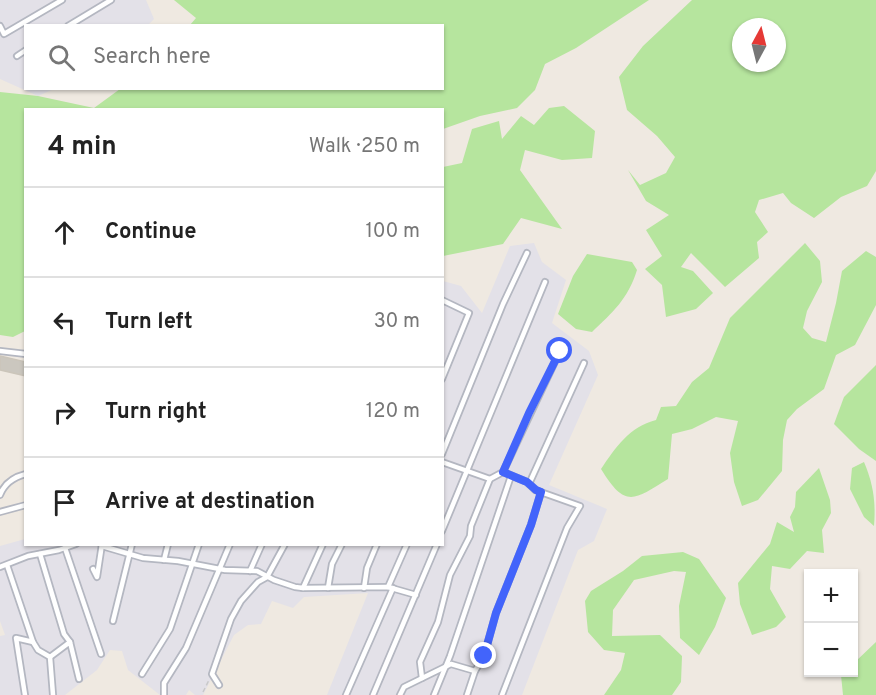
<!DOCTYPE html>
<meta charset="utf-8">
<style>
:root{--surface:#fff;--page:#f6f6f6;--text:#222;--muted:#767676;--line:#e0e0e0}
body{margin:0;font-family:Overpass,sans-serif;background:var(--page);color:var(--text)}
.controls{position:absolute;right:18px;bottom:18px;display:grid;overflow:hidden;border-radius:0px;box-shadow:0 2px 4px #0004}
.controls button{width:54px;height:54px;display:grid;place-items:center;padding:0;border:0;border-bottom:2px solid var(--line);background:var(--surface);color:var(--text);font:30px sans-serif}
.compass{position:absolute;left:732px;top:18px;width:54px;height:54px;border-radius:50%;background:var(--surface);box-shadow:0 2px 4px #0004;rotate:7deg}
.stop{position:absolute;width:18px;height:18px;margin:-14px;border:4px solid #4264fb;border-radius:50%;background:#fff}
.stop.end{background:#4264fb;border-color:#fff;box-shadow:0 2px 6px #0008}
.list{margin:0;padding:0;list-style:none}
h2{display:flex;justify-content:space-between;align-items:center;height:78px;margin:0;padding:0 24px;font-size:26px}
h2 small{font-size:20px;font-weight:400;color:var(--muted)}
.list li{display:grid;grid-template-columns:39px 1fr auto;gap:18px;align-items:center;box-sizing:border-box;height:90px;padding:0 24px;border-top:2px solid var(--line)}
.list b{display:block;font-size:22px;white-space:nowrap}
.list em{font-size:20px;font-style:normal;color:var(--muted)}
.icon{flex:none;width:33px;height:33px;fill:none;stroke:currentColor;stroke-width:2;stroke-linecap:round;stroke-linejoin:round}
.map{position:relative;flex:none;width:876px;height:695px;overflow:hidden}
.search{position:absolute;background:var(--surface);box-shadow:0 2px 4px #0004;left:24px;top:24px;width:420px;height:66px;display:flex;align-items:center;gap:15px;box-sizing:border-box;padding:0 21px;border-radius:0px;color:var(--muted);font-size:22px}
.panel{position:absolute;background:var(--surface);box-shadow:0 2px 4px #0004;left:24px;top:108px;width:420px;height:438px;border-radius:0px}
.map>svg:first-child{display:block}
</style>
<div class="map">
<svg width="876" height="695" viewBox="0 0 876 695">
<rect width="100%" height="100%" fill="#efe9e1"/>
<g fill="#e3e1e8">
<polygon points="0,0 146,0 154,19 147,26 26,26 26,88 54,89 38,96 0,79"/>
<polygon points="534,243 542,262 566,280 552,323 589,351 598,375 549,485 607,509 594,541 578,550 522,695 327,695 368,593 304,597 293,608 272,601 261,624 248,625 234,635 203,695 195,695 189,690 186,695 160,695 128,670 122,651 110,650 97,670 65,695 0,695 0,636 5,635 0,621 0,546 25,539 26,544 442,544 443,281 461,286 482,313 510,246"/>
</g>
<g fill="#b6e59e" fill-rule="evenodd">
<polygon points="174,0 649,0 576,48 545,64 535,90 517,108 480,116 443,129 442,110 26,110 25,331 13,337 0,335 0,92 38,96 94,108 120,89 442,88 442,26 190,25 196,18"/>
<path d="M692,0h184v171l-9,15 -26,11 -27,21 -23,-15 -8,-10 -24,7 -4,12 13,20 -11,10 2,16 -34,29 -34,-34 -10,14 12,4 20,22 -17,16 -30,8 -4,-32 -17,-16 17,-13 -16,-26 23,-15 -23,-14 -18,-31 12,15 26,-12 9,-16 -18,-21 -30,-26 -8,-33 24,-31zM741,27h36v36h-36z"/>
<polygon points="564,106 595,131 592,158 562,160 525,150 520,170 562,229 521,218 503,244 443,256 443,167 462,163 472,129 499,121 502,139 521,116 534,125 549,108"/>
<path d="M805,243l15,18 2,21 -15,29 -4,17 9,10 14,4 10,-39 6,-32 24,-20 10,6v48l-21,40 -19,10 -12,34 -27,20 -10,11 -4,20 -1,31 -24,29 -16,6 -8,-24 -4,-29 8,-32 -22,-4 -24,12 -20,5 -4,45c-35,22 -43,29 -67,-10 15,-22 28,-42 55,-49l5,-13 15,-1 16,-24 17,-14 21,-50z"/>
<path d="M587,254l45,8 5,8c-9,29 -24,42 -45,62l-16,-3 -18,-15 15,-38z"/>
<polygon points="876,365 876,461 859,449 834,424 844,397"/>
<path d="M864,462c9,21 12,40 10,64l-10,-9 -14,-28 2,-21z"/>
<polygon points="819,468 830,500 831,513 822,530 824,553 807,551 790,569 772,566 770,589 786,617 776,627 752,635 740,604 738,583 770,544 777,522 794,532 790,517 795,507 796,492"/>
<polygon points="683,552 699,559 726,598 715,627 699,655 680,638 679,606 686,572 674,571 634,580 613,610 612,636 660,635 682,656 681,682 672,695 604,695 621,670 625,653 604,650 588,632 585,601 591,591 623,571 642,556"/>
<polygon points="876,642 876,695 843,695 841,675 843,673 854,672 854,663"/>
</g>
<polygon fill="#cbc7bf" stroke="#cbc5ba" stroke-width="1.5" points="0,356 26,362 26,376 0,370"/>
<g fill="none" stroke-linecap="round" stroke-linejoin="round">
<g stroke="#b4b7c1" stroke-width="8">
<g id="lane">
<polyline points="0,26 4,34 62,0"/>
<polyline points="68,26 111,0"/>
<polyline points="17,56 26,50"/>
<polyline points="442,300 469,313 442,379"/>
<polyline points="0,351 26,354"/>
<polyline points="442,454 503,304 527,253"/>
<polyline points="442,462 490,479"/>
<polyline points="529,484 584,363"/>
<path d="M0,495c4,-11 14,-18 26,-21"/>
<polyline points="0,512 26,505"/>
<polyline points="442,531 545,282"/>
<polyline points="102,546 143,558 178,561 225,570 257,571 274,580 295,587 303,588 323,544"/>
<polyline points="65,548 101,654"/>
<polyline points="40,554 64,634 70,642"/>
<polyline points="164,560 168,544"/>
<polyline points="7,565 33,642 16,638 25,695"/>
<polyline points="0,567 28,556 59,550 76,544"/>
<polyline points="93,569 97,577 102,544"/>
<polyline points="250,571 262,544"/>
<polyline points="388,587 407,544"/>
<polyline points="303,588 388,587 416,595"/>
<polyline points="328,588 332,564 342,544"/>
<polyline points="364,588 367,568 377,544"/>
<polyline points="113,621 132,544"/>
<polyline points="33,642 38,650 50,657 53,695"/>
<polyline points="50,657 70,642 79,679"/>
<polyline points="142,674 170,629 199,544"/>
<polyline points="422,678 420,662 438,622 450,575 470,536 471,526 490,479 503,472 560,351"/>
<polyline points="219,685 212,674 231,619 241,601 258,582 267,577 285,544"/>
<polyline points="164,695 164,683 186,648 230,544"/>
<polyline points="346,695 393,588"/>
<polyline points="373,695 437,544"/>
<polyline points="400,695 404,687 451,664 475,671"/>
<polyline points="434,695 450,656 511,476"/>
<polyline points="467,695 475,671 484,656 496,613 531,525 541,492"/>
<polyline points="502,695 567,528 580,506 535,490 527,482 503,472"/>
</g>
</g>
<polyline stroke="#c9c9c9" stroke-width="1.5" stroke-dasharray="4.5 3" stroke-linecap="butt" points="203,692 209,680"/>
<use href="#lane" stroke="#fff" stroke-width="4.5"/>
</g>
<g fill="none" stroke-linecap="round" stroke-linejoin="round">
<polyline stroke="#4264fb" stroke-width="8" points="484,656 496,613 531,525 541,492 536,490 527,482 503,472 529,413 560,351"/>
</g>
</svg>
<div class="controls">
<button>+</button>
<button>−</button>
</div>
<svg class="compass" viewBox="-18 -18 36 36"><path d="M0-13l5 13h-10z" fill="#e53935"/><path d="M0 13l5-13h-10z" fill="#767676"/></svg>
<div class="stop" style="left:560px;top:351px"></div>
<div class="stop end" style="left:484px;top:656px"></div>
<div class="search"><svg class="icon" aria-label="search" viewBox="0 0 24 24"><circle cx="10" cy="10" r="6"/><path d="M15 15l6 6"/></svg>Search here</div>
<section class="panel">
<h2>4 min<small>Walk · 250 m</small></h2>
<ul class="list">
<li><svg class="icon" aria-label="ahead" viewBox="0 0 24 24"><path d="M12 20V5M6 11l6-6 6 6"/></svg><div><b>Continue</b></div><em>100 m</em></li>
<li><svg class="icon" aria-label="left" viewBox="0 0 24 24"><path d="M17 20v-9H6M10 6l-5 5 5 5"/></svg><div><b>Turn left</b></div><em>30 m</em></li>
<li><svg class="icon" aria-label="right" viewBox="0 0 24 24"><path d="M7 20v-9h11M14 6l5 5-5 5"/></svg><div><b>Turn right</b></div><em>120 m</em></li>
<li><svg class="icon" aria-label="arrive" viewBox="0 0 24 24"><path d="M6 21V4h12l-3 4 3 4H6"/></svg><div><b>Arrive at destination</b></div></li>
</ul>
</section>
</div>
